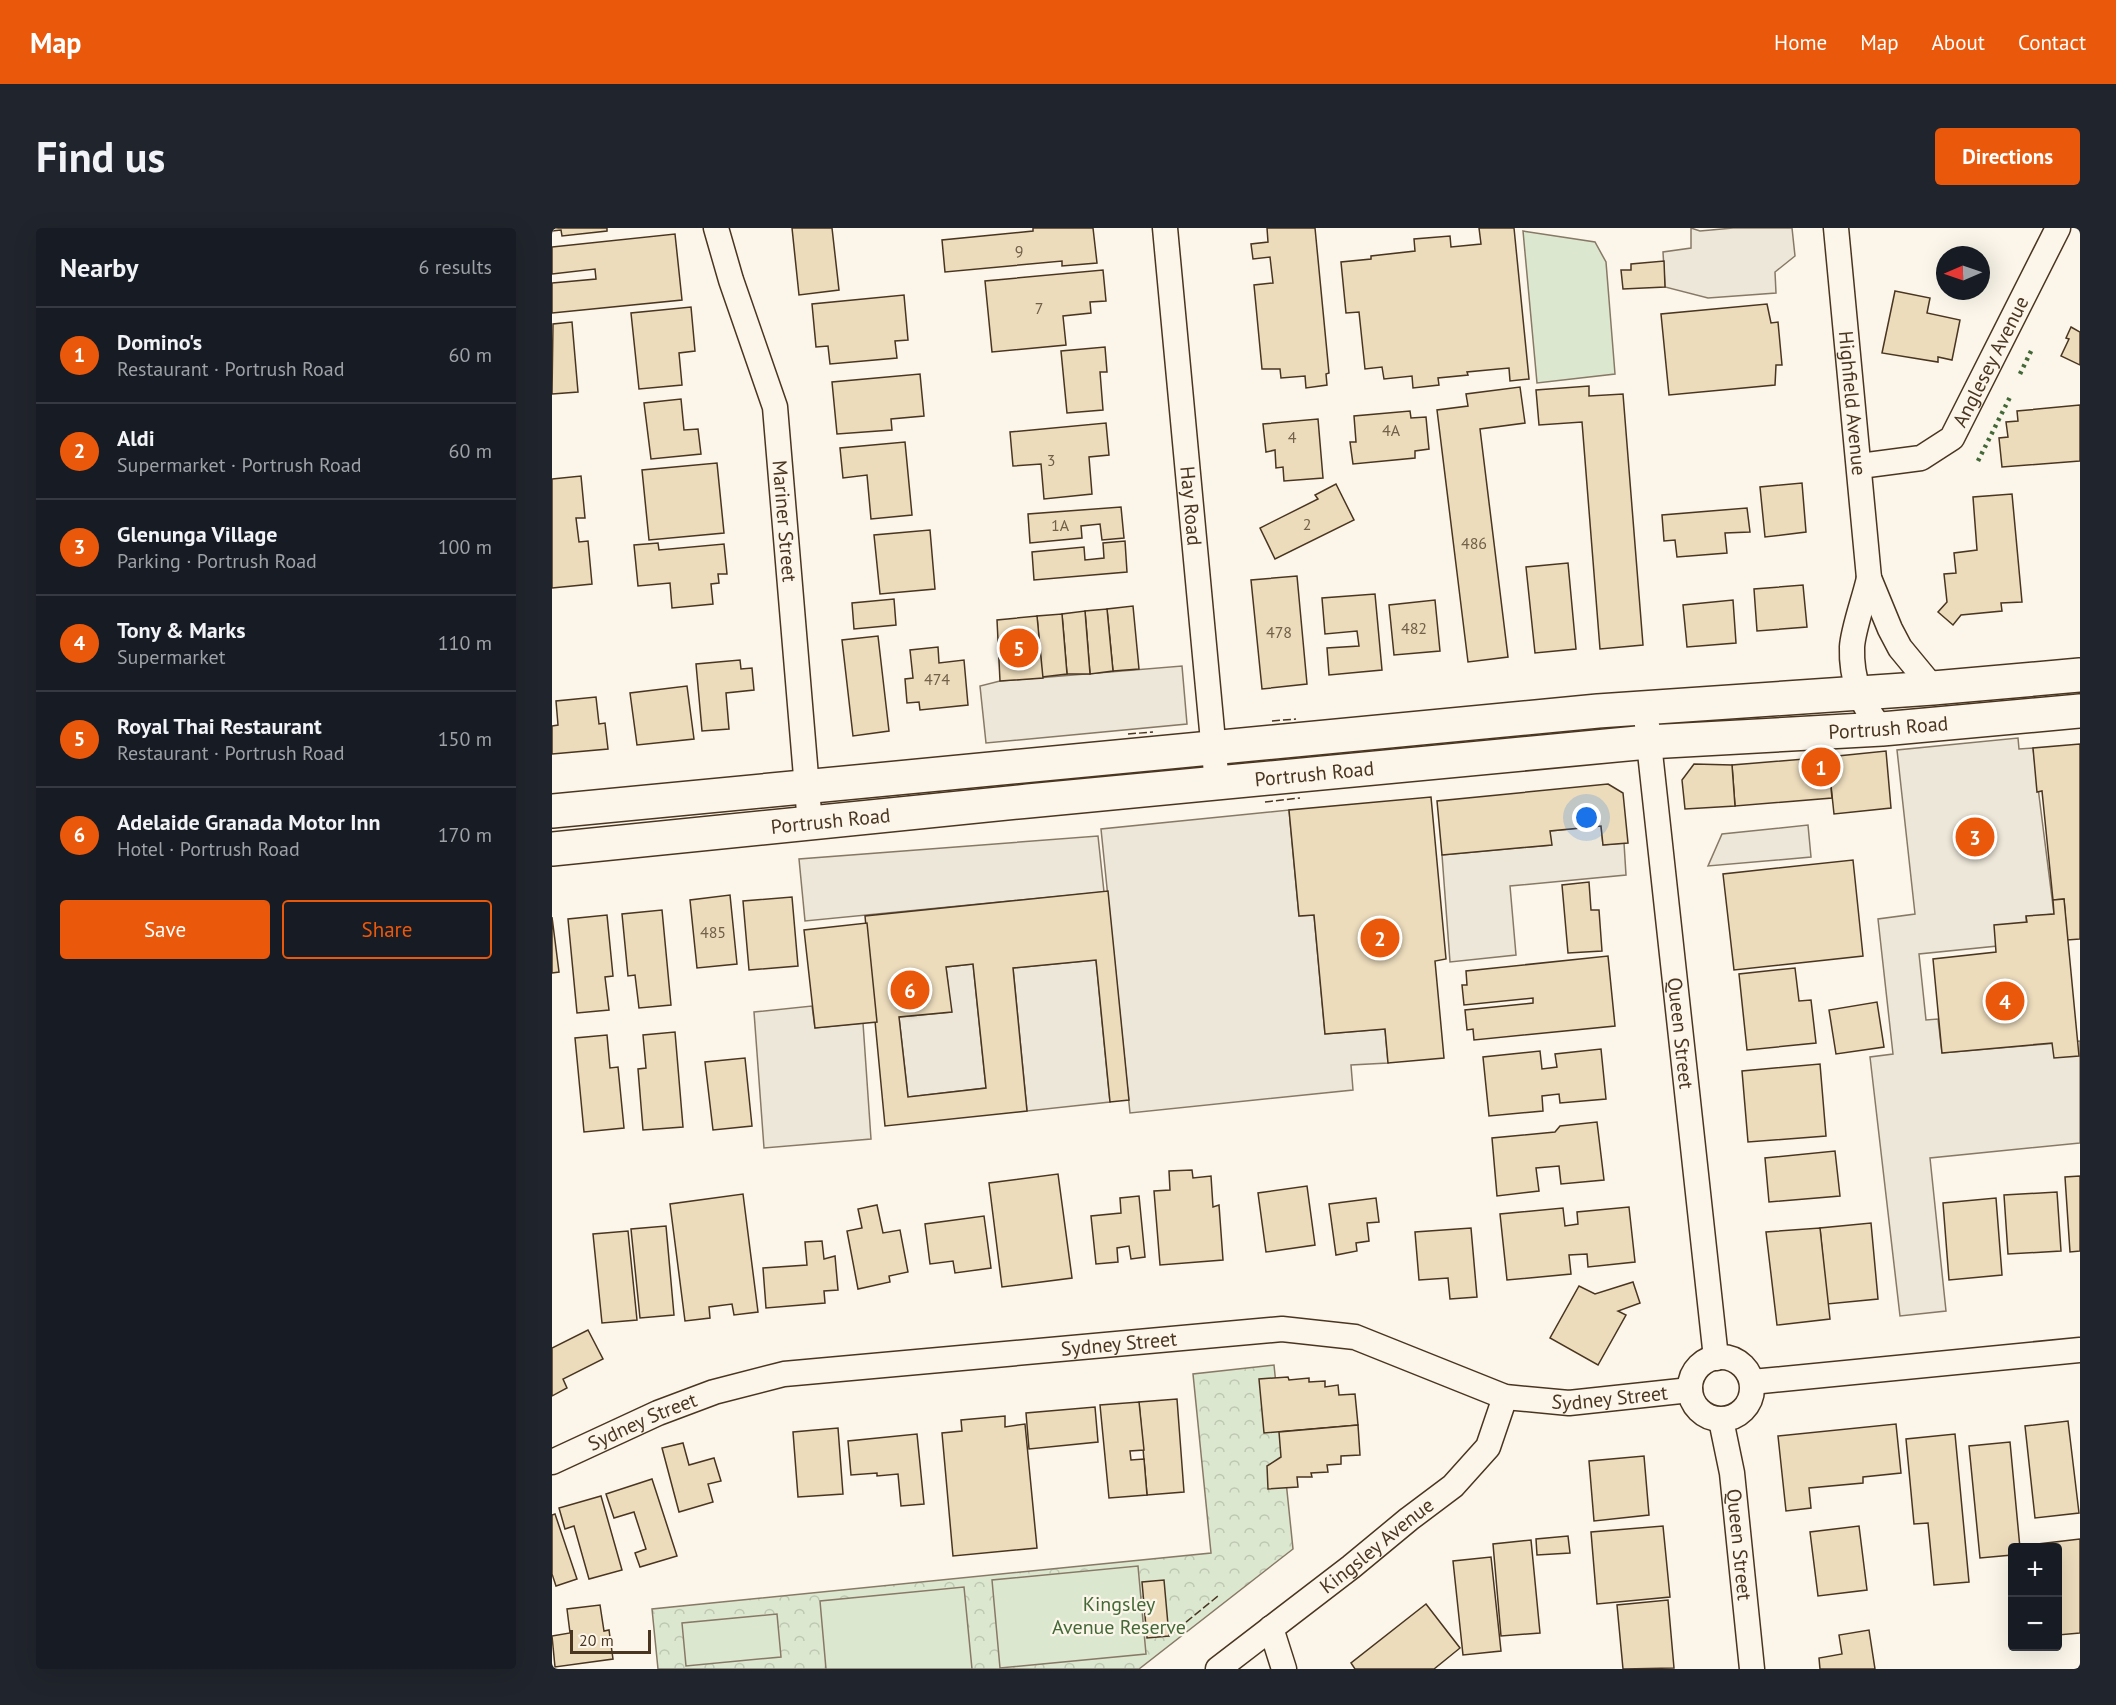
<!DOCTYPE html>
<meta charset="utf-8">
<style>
:root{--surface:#171b24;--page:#20242c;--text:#f1f3f6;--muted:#9ea1a6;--line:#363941;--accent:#ea580c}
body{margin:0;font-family:"PT Sans",sans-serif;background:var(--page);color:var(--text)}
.controls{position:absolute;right:18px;bottom:18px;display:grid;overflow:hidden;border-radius:6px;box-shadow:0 6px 24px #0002}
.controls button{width:54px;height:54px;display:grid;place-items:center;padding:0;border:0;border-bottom:2px solid var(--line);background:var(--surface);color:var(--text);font:30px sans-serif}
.compass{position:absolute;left:1384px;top:18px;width:54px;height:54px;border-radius:50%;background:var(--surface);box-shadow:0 6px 24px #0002;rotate:268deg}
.scale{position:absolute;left:18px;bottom:15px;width:81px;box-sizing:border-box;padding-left:6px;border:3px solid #4a3520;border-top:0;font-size:16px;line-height:21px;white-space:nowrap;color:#4a3520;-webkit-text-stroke:4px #fbf6e9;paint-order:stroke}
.you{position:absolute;left:1035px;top:590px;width:21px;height:21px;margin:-15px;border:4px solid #fff;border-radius:50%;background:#1a73e8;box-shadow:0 0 0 9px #1a73e833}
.badge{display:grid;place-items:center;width:39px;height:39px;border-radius:50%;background:var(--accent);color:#fff;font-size:20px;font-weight:700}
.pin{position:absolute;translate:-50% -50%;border:3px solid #fff;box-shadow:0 2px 6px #0006}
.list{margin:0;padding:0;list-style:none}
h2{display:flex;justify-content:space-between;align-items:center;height:78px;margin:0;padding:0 24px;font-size:26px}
h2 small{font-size:20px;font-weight:400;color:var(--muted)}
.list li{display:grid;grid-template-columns:39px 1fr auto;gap:18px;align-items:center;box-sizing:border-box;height:96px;padding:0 24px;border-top:2px solid var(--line)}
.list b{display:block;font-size:22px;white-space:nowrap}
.list p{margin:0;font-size:20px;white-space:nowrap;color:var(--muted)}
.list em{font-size:20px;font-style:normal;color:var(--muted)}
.actions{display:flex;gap:12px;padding:18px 24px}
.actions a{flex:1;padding:14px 0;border:2px solid var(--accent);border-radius:6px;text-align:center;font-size:21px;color:var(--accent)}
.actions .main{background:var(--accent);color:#fff}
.map{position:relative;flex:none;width:1528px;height:1441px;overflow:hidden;border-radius:6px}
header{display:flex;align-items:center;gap:36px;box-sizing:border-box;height:84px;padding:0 30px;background:var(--accent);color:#fff}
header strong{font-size:28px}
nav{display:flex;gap:33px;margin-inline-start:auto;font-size:21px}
.intro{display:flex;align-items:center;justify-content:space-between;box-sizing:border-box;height:144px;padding:0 36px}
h1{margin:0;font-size:42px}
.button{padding:15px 27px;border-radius:6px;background:var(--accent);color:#fff;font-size:21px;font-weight:700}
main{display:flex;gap:36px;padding:0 36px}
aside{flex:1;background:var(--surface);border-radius:6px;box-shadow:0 6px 24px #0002}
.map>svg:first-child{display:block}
</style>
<header>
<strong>Map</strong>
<nav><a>Home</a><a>Map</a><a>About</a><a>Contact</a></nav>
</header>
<div class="intro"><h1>Find us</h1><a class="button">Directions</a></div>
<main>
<aside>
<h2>Nearby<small>6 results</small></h2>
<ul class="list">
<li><span class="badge">1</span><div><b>Domino's</b><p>Restaurant · Portrush Road</p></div><em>60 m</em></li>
<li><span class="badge">2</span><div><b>Aldi</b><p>Supermarket · Portrush Road</p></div><em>60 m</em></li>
<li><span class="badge">3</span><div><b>Glenunga Village</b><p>Parking · Portrush Road</p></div><em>100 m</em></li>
<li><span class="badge">4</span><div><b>Tony &amp; Marks</b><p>Supermarket</p></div><em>110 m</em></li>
<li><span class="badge">5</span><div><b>Royal Thai Restaurant</b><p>Restaurant · Portrush Road</p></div><em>150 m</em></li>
<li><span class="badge">6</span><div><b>Adelaide Granada Motor Inn</b><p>Hotel · Portrush Road</p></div><em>170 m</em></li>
</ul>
<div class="actions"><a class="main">Save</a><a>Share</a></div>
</aside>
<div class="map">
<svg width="1528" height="1441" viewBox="0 0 1528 1441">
<defs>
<pattern id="forest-crowns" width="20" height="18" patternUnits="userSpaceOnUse" patternTransform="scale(1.5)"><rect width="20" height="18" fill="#dce7d0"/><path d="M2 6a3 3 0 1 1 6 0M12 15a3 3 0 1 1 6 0" fill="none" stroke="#bec7b2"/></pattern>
</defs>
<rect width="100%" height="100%" fill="#fbf6e9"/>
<polygon fill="url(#forest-crowns)" stroke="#887966" stroke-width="1.5" points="722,1137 741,1321 587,1441 106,1441 100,1381 659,1325 641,1146"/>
<g fill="#dce7d0" stroke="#887966" stroke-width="1.5">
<polygon points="971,3 1043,14 1054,34 1063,146 985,155"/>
<polygon points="586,1338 594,1426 448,1440 440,1352"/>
<polygon points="412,1359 420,1441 274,1441 268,1373"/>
<polygon points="225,1386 229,1429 134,1438 130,1395"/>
</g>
<g fill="#ede7d9" stroke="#887966" stroke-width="1.5">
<polygon points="1139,0 1148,3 1181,0 1240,0 1243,28 1223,44 1224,65 1156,70 1113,59 1111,24 1139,20"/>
<polygon points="630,438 635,496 434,515 428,458 448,453"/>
<polygon points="1466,510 1467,521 1481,520 1502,686 1474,689 1475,715 1367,726 1374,792 1386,791 1390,825 1528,813 1528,915 1378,930 1394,1083 1348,1088 1318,829 1341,826 1326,691 1363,686 1345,522"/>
<polygon points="737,582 747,688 762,687 773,806 833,801 836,835 799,837 801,862 578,885 549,601"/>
<polygon points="1256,597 1259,629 1156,638 1170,606"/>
<polygon points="1049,598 1051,617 1072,615 1074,647 958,658 964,727 898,734 890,627 999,617 998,603"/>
<polygon points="546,608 552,664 253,693 247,631"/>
<polygon points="544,732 558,874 475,883 461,740"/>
<polygon points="421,736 434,860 356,869 347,789 399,784 394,739"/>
<polygon points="260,778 263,800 311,795 319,911 212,920 202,784"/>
</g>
<g fill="#ecdcbc" stroke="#4a3520" stroke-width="1.5" fill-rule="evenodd">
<polygon points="0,0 55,0 55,3 10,8 9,2 0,3"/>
<polygon points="240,0 280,0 287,62 247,67"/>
<polygon points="481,0 541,0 545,35 510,38 510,33 393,44 390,12 481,3"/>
<polygon points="715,0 763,0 777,145 774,146 775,157 754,160 753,148 729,150 728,141 710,141 702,57 721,55 718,29 701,31 699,16 716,14"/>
<polygon points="927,0 962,0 977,151 958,153 957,140 915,144 916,147 886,150 887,157 861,160 860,148 832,151 830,139 813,141 807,84 794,85 789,34 819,31 819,28 863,23 862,11 898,8 899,19 929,16"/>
<polygon points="123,6 130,72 0,85 0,55 44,51 43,41 0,46 0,19"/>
<polygon points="1112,33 1113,59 1071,61 1069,42 1079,42 1079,36"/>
<polygon points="551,42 554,73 538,74 539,85 511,88 514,117 440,124 433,53"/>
<polygon points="1343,63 1378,70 1375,85 1408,92 1400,132 1386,129 1386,134 1330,125"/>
<polygon points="352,67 356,112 343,113 345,130 278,136 276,118 264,119 260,76"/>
<polygon points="1215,76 1219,95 1226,94 1230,137 1224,137 1223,157 1117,167 1109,86"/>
<polygon points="139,79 143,123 127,125 130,157 87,161 79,85"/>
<polygon points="20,94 26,164 0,166 1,96"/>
<polygon points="1519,99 1528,104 1528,137 1509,128 1517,111 1514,110"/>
<polygon points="553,119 555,144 548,144 551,182 515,185 509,123"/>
<polygon points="368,146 372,188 339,191 340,202 285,206 280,154"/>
<polygon points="1037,158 1037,168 1071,166 1091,417 1048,421 1030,194 987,197 984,162"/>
<polygon points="968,159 973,195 928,201 956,429 916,434 885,182 916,178 914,166"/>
<polygon points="129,171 132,202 146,201 149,226 99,231 92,175"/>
<polygon points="1528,177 1528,233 1450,239 1447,210 1456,209 1454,194 1466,193 1465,183"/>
<polygon points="858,183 859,190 874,189 877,221 863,223 863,230 801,236 798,214 804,214 802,188"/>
<polygon points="766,191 771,250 732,253 731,239 724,240 723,222 714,224 711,196"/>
<polygon points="554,195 557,227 537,229 540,266 492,271 489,236 461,238 458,204"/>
<polygon points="353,214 360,287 319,291 315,247 291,250 288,220"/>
<polygon points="165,235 172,305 97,312 90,242"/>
<polygon points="29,248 33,290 24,290 27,314 36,313 40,356 0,360 0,251"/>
<polygon points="1250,255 1254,304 1213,309 1208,259"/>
<polygon points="784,256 802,292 723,331 708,300 766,271 763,267"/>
<polygon points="1460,266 1470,374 1449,375 1450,383 1409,387 1401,397 1386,384 1395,374 1392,346 1404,345 1402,325 1425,322 1421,269"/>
<polygon points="569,279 572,310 550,312 548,296 529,298 530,310 478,315 476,286"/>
<polygon points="1195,280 1198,304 1173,305 1175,325 1125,329 1123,312 1112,313 1110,287"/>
<polygon points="378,302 383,361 328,366 322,307"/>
<polygon points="573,313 575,344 482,352 480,324 532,319 533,332 552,330 551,315"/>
<polygon points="106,315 107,322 172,316 175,346 166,346 167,355 159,356 161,376 120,380 118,355 86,358 82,317"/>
<polygon points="1016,335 1024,421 983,425 974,339"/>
<polygon points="745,348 755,456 710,461 699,352"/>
<polygon points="1251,357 1255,399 1205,403 1202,361"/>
<polygon points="823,366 830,442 777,447 775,420 807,418 805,403 773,406 770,370"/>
<polygon points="342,371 344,397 302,401 300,375"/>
<polygon points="883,372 888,423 842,427 837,377"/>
<polygon points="1181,372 1184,415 1135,419 1131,377"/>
<polygon points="581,378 587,441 561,443 555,381"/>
<polygon points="555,381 561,443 538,446 533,383"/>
<polygon points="533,383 538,446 515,446 510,386"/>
<polygon points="510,386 515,446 490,449 485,388"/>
<polygon points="485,388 491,450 448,453 445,392"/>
<polygon points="326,408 337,503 301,508 290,412"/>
<polygon points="386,419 387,435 412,432 416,477 368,482 367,474 355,475 353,451 361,450 358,422"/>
<polygon points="188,432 189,441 200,440 202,462 174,465 177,501 150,503 144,436"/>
<polygon points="135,458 142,511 85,517 78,465"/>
<polygon points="44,469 47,496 53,495 56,521 0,526 0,498 6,497 4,473"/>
<polygon points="1528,516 1528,711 1515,712 1512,671 1501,672 1490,563 1485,564 1481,520"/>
<polygon points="1334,523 1339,580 1282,586 1276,529"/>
<polygon points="1276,529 1280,570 1183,578 1180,537"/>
<polygon points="1142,536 1180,537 1183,578 1133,581 1130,552"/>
<polygon points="1056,556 1071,565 1076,615 1051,617 1049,598 998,603 1000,617 890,627 885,573"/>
<polygon points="879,569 894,731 883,733 892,830 836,835 833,801 773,806 762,687 747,688 737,582"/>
<polygon points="1301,632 1311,728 1182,742 1171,646"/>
<polygon points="1037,654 1039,682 1047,682 1050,723 1016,725 1010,657"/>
<path d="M556,663l21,209 -19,2 -14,-142 -83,8 14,143 -142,15 -20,-210zM421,736l13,124 -78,9 -9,-80 53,-5 -6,-45z"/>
<polygon points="178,667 185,736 145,740 138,672"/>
<polygon points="240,669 246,738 197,742 191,673"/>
<polygon points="1512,671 1527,828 1502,830 1500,815 1390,825 1381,731 1444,724 1442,697 1475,694 1474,688 1502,686 1501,672"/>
<polygon points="110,682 119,777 87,780 83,747 76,748 70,686"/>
<polygon points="55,687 61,748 53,749 57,782 25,785 16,691"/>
<polygon points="0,689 7,744 0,745"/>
<polygon points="315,695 325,794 263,800 252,702"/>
<polygon points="1056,728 1063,798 922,812 921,801 915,802 913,782 981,775 981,770 912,777 910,757 915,757 914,743"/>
<polygon points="1243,740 1247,773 1259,772 1264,815 1195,822 1187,746"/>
<polygon points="1325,774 1332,819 1284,826 1277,782"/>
<polygon points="123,804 131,899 91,902 86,841 94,840 91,807"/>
<polygon points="55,807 58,840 66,839 72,900 32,904 23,810"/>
<polygon points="1049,821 1054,871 1008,875 1007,866 990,868 991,883 937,888 931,829 988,823 990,841 1005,839 1003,826"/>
<polygon points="193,830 200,898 161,902 153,834"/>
<polygon points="1268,836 1274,908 1196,914 1190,843"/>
<polygon points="1045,894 1052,952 1009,956 1007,938 984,940 987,963 945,968 940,910 1003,904 1008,898"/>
<polygon points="1283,923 1288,968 1217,974 1213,930"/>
<polygon points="640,942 641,950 659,948 661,979 667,977 671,1032 608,1037 602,963 618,962 617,943"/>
<polygon points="506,946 520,1050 450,1059 437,955"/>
<polygon points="1528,948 1528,1023 1518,1024 1513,949"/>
<polygon points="755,958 763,1017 714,1024 706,965"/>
<polygon points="1505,964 1509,1023 1456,1026 1452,967"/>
<polygon points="191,966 206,1084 182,1087 180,1076 157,1079 158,1090 133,1093 118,976"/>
<polygon points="587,968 593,1029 579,1031 577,1018 565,1020 566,1034 544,1036 539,988 569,985 568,970"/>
<polygon points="824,970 827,994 815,995 817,1013 804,1015 805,1023 784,1027 777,976"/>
<polygon points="1444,970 1450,1047 1397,1052 1391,975"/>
<polygon points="325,977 331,1005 348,1002 356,1044 337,1048 338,1054 306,1061 295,1003 310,1000 306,981"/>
<polygon points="1077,979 1083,1034 1036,1039 1035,1026 1017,1027 1019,1046 955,1052 948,986 1011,980 1013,998 1026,996 1025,984"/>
<polygon points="432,988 439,1040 403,1045 401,1033 378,1036 373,996"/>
<polygon points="1319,995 1326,1071 1275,1076 1268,1000"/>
<polygon points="114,998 122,1087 88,1090 79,1001"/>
<polygon points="919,1000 925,1069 898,1071 896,1050 867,1052 863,1004"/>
<polygon points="1268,1000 1278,1091 1225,1097 1214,1004"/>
<polygon points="76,1003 85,1092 50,1095 41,1006"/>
<polygon points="270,1013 272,1031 283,1028 286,1062 272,1063 273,1075 214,1080 211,1040 255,1037 253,1014"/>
<polygon points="1081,1054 1088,1075 1066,1083 1074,1087 1046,1137 998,1110 1027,1058 1043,1066"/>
<polygon points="36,1102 51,1131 11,1151 15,1160 0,1168 0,1120"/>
<polygon points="736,1149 737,1152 757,1150 757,1154 773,1153 773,1159 786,1157 787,1167 803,1166 806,1197 712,1205 707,1151"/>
<polygon points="625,1171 632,1264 595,1267 587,1174"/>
<polygon points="587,1174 592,1222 578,1223 579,1232 592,1231 595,1267 557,1270 548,1177"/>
<polygon points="543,1179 546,1214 477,1221 474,1185"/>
<polygon points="453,1188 453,1199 473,1196 485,1320 401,1328 390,1205 410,1203 409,1192"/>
<polygon points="1516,1193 1527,1285 1483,1290 1473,1198"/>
<polygon points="1344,1196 1349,1245 1311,1249 1311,1255 1257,1260 1259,1280 1234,1283 1226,1208"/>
<polygon points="806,1197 808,1227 789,1228 789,1236 775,1237 776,1244 759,1245 760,1249 745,1249 746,1259 716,1261 715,1238 729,1229 727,1204"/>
<polygon points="286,1200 291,1266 246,1269 241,1204"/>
<polygon points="365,1206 372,1276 349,1278 346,1246 325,1248 325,1245 299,1247 296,1213"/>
<polygon points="1403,1206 1417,1354 1382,1357 1376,1295 1362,1296 1354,1211"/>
<polygon points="1458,1214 1468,1320 1460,1320 1460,1327 1428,1330 1417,1218"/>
<polygon points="131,1215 137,1237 162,1230 169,1253 156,1256 161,1274 127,1284 110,1220"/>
<polygon points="1092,1228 1097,1287 1042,1293 1037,1233"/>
<polygon points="100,1251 125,1328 88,1339 83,1325 94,1321 82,1284 62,1290 54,1266"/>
<polygon points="49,1268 70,1342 37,1351 22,1298 13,1301 7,1280"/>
<polygon points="3,1286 25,1351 4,1358 0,1346 0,1287"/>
<polygon points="1111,1298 1118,1369 1045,1376 1039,1304"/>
<polygon points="1307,1298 1315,1362 1266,1368 1258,1304"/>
<polygon points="1016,1308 1018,1325 985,1327 984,1311"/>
<polygon points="1528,1311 1528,1405 1506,1407 1506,1320 1486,1320 1486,1316"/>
<polygon points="979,1312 988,1405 949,1408 941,1316"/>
<polygon points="939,1329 949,1423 911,1427 901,1333"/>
<polygon points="612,1352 617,1408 595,1410 590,1354"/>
<polygon points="1116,1372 1122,1440 1071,1441 1065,1377"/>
<polygon points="874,1376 908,1420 882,1441 803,1441 799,1435"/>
<polygon points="48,1377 52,1403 57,1402 61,1431 3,1439 0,1408 18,1405 15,1381"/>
<polygon points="1317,1402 1323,1441 1268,1441 1267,1430 1290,1426 1287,1407"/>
</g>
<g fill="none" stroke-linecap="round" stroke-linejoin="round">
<g stroke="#4a3520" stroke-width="27">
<g id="minor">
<path id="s1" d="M164,0l15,52 44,127 35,417"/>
<path id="s2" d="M613,0l52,556"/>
<path id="s3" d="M1284,0l33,350 21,51 10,19 33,40"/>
<path id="s4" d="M1308,238l61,-8 31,-20 106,-210"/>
<path d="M1317,350c-4,19 -16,51 -17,69 -1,31 9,59 30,82"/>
<path id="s5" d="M1095,497l69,633"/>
<circle cx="1169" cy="1160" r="31"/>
<polyline points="1200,1154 1528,1122"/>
<path id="s6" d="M1169,1192l11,53 20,196"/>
<path id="s7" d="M0,1234l106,-49 56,-21 70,-18 498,-45 73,8 150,60 64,6 121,-13"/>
<polyline points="719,1400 732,1441"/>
<path id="s8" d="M666,1441l133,-102 58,-48 44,-33 35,-39 17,-50"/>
</g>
</g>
<g stroke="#4a3520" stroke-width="36">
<g id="trunk">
<polyline points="0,583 1046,483 1381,460 1528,447"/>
<path id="s9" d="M0,621l476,-48 620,-59 234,-13 198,-18"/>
</g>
</g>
<use href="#minor" stroke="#fbf6e9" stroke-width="24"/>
<use href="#trunk" stroke="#fbf6e9" stroke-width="33"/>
<g stroke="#436837" stroke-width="4.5" stroke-dasharray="3 4.5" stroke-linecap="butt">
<polyline points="1468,146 1481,119"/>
<polyline points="1426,233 1459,167"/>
</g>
<g stroke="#4a3520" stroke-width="1.5" stroke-dasharray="8 3" stroke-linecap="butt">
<polyline points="720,493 744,491"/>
<polyline points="576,506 601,504"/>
<polyline points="713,574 748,570"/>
<polyline points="617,1408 666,1368"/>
</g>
</g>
<g text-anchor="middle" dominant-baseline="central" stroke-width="4.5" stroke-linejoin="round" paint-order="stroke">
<g font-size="16" fill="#725f47">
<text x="467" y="23">9</text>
<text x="487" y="80">7</text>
<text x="839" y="202">4A</text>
<text x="740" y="209">4</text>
<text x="499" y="232">3</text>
<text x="755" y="296">2</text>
<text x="508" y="297">1A</text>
<text x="922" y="315">486</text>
<text x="862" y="400">482</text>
<text x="727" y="404">478</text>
<text x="385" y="451">474</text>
<text x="161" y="704">485</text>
</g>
<g font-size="20" fill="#4a3520" stroke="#fbf6e9">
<text stroke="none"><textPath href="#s4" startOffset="184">Anglesey Avenue</textPath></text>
<text stroke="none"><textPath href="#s3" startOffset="176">Highfield Avenue</textPath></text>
<text stroke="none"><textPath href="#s2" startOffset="279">Hay Road</textPath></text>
<text stroke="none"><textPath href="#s1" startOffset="303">Mariner Street</textPath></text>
<text stroke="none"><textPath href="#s9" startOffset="1342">Portrush Road</textPath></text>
<text stroke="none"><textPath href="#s9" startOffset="766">Portrush Road</textPath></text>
<text stroke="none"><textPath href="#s9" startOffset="280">Portrush Road</textPath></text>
<text stroke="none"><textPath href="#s5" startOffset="310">Queen Street</textPath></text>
<text stroke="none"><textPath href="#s7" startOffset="585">Sydney Street</textPath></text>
<text stroke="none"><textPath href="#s7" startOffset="1089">Sydney Street</textPath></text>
<text stroke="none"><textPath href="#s7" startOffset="99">Sydney Street</textPath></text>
<text stroke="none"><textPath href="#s6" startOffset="126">Queen Street</textPath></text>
<text stroke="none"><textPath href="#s8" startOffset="201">Kingsley Avenue</textPath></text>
</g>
<g font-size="20" fill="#436837" stroke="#fbf6e9">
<text x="567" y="1376">Kingsley<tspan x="567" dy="23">Avenue Reserve</tspan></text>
</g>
</g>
</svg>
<div class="controls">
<button>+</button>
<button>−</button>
</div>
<svg class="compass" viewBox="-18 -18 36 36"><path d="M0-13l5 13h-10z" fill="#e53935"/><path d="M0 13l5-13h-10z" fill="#9ea1a6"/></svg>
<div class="scale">20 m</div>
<div class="you"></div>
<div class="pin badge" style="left:1269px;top:539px">1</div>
<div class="pin badge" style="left:828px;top:710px">2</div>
<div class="pin badge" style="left:1423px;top:609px">3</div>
<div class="pin badge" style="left:1453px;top:773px">4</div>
<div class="pin badge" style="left:467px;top:420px">5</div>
<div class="pin badge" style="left:358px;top:762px">6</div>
</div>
</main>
